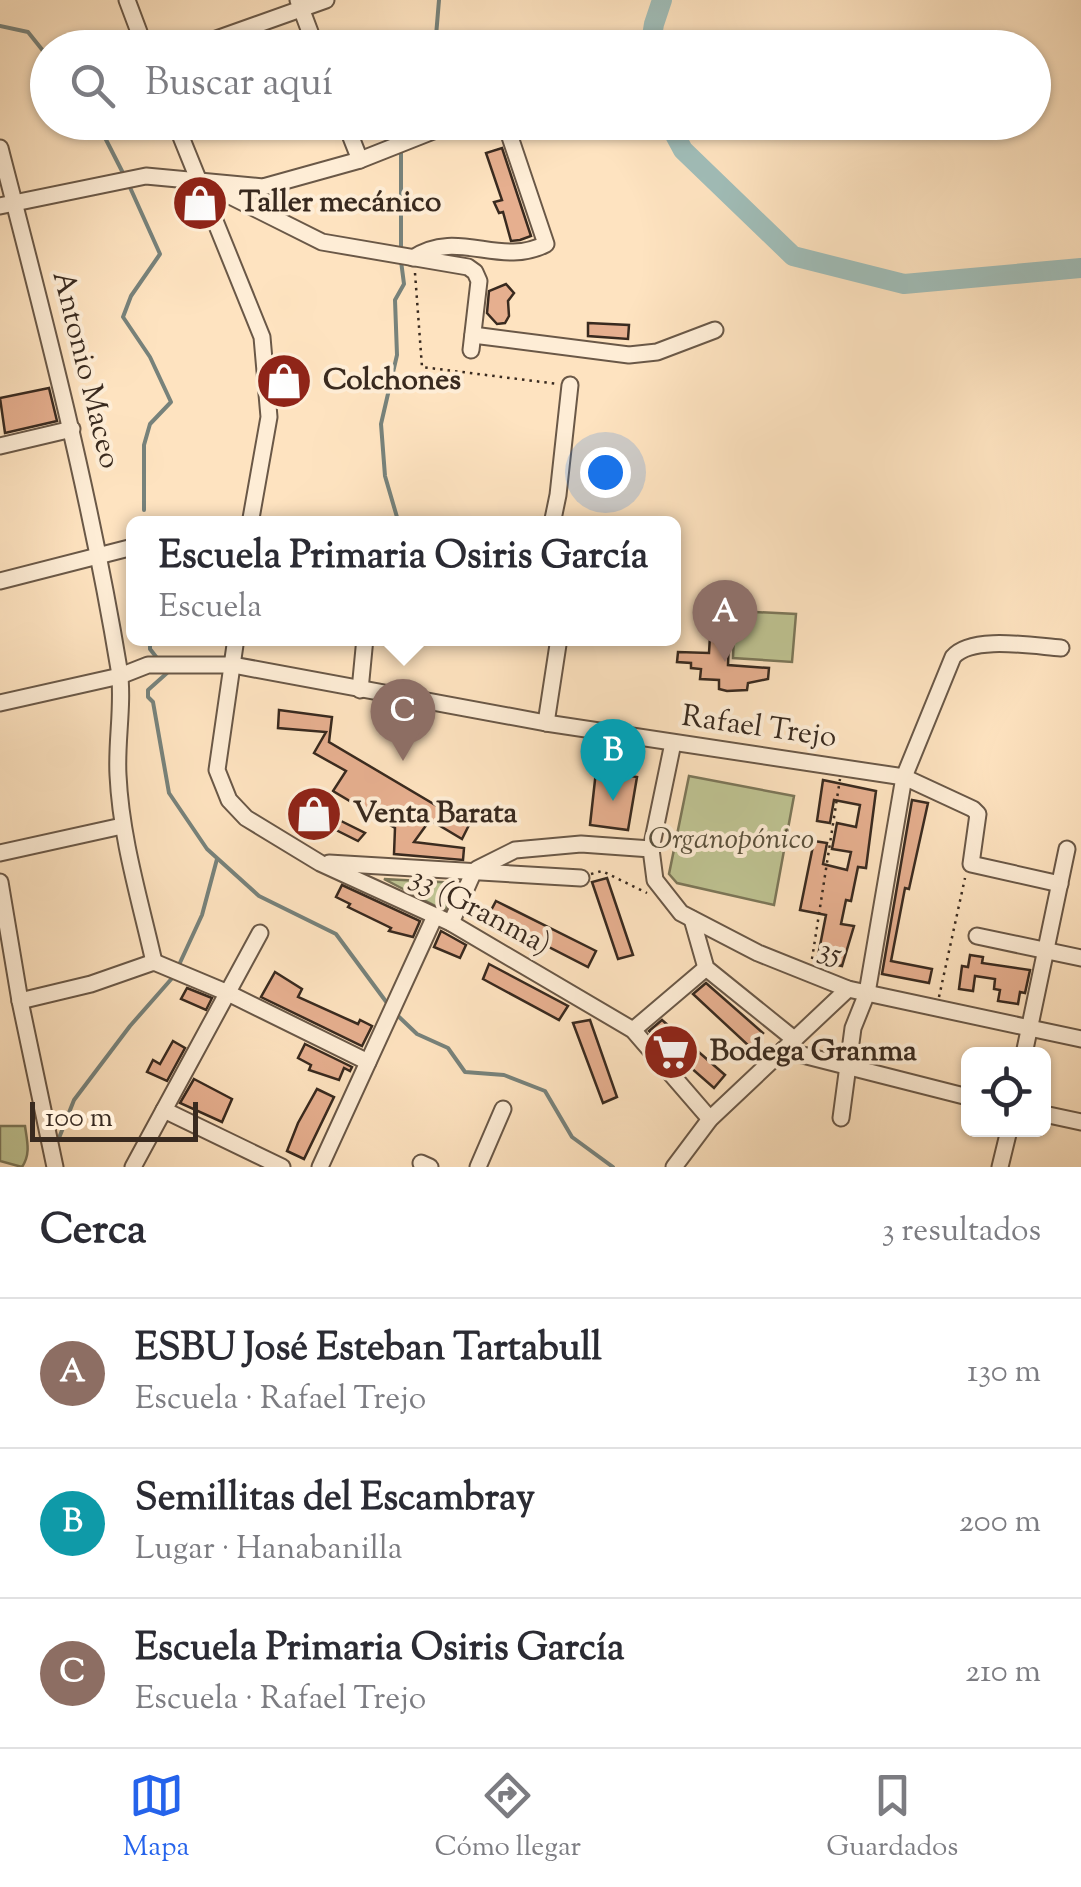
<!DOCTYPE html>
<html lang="es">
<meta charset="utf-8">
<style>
:root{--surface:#fff;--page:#f2f2f3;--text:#2b2b33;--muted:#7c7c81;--line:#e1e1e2;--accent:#2563eb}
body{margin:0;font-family:"Sorts Mill Goudy",serif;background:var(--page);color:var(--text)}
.controls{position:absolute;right:30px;bottom:30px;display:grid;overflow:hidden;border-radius:15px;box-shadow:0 2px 8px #0004}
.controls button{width:90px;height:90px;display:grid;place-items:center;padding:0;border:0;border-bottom:2px solid var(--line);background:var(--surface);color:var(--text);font:50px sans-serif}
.scale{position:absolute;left:30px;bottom:25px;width:168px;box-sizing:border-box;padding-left:10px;border:5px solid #392a1f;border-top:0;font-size:28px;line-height:35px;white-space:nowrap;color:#392a1f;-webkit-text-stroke:8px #feedd6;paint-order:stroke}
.you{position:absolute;left:605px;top:472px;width:35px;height:35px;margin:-25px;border:8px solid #fff;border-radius:50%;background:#1a73e8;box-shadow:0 0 0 15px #1a73e833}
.badge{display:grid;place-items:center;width:65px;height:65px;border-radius:50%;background:var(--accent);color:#fff;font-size:32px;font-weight:700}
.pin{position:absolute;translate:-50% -82px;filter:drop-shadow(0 2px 5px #0008)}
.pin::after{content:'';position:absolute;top:52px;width:35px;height:30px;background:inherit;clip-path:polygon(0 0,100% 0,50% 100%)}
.popup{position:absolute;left:126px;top:516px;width:555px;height:130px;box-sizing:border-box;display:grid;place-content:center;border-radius:15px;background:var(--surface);filter:drop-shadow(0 2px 8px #0005);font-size:32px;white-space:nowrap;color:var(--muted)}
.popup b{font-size:38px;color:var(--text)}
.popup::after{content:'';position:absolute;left:50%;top:100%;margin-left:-20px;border:20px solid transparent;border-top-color:var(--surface)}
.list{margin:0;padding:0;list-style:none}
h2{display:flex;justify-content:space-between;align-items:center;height:130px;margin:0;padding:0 40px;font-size:42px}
h2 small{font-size:32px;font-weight:400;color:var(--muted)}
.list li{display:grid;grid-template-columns:65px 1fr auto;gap:30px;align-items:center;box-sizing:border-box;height:150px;padding:0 40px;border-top:2px solid var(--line)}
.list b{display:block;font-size:38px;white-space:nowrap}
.list p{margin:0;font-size:32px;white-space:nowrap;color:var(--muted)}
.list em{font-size:32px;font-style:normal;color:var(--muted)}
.icon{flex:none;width:55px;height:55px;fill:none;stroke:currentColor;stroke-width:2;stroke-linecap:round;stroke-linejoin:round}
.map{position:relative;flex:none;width:1081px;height:1167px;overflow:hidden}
.search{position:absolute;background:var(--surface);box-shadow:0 2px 8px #0004;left:30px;right:30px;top:30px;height:110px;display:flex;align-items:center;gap:25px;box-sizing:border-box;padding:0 35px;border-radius:55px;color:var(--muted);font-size:38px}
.sheet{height:580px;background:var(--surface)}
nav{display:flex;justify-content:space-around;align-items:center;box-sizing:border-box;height:140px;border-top:2px solid var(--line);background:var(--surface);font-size:28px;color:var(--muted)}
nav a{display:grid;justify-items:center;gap:5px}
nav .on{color:var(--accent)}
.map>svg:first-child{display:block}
</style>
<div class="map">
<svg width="1081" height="1167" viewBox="0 0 1081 1167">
<rect width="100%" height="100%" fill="#fee3c0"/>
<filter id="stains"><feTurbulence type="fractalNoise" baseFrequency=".002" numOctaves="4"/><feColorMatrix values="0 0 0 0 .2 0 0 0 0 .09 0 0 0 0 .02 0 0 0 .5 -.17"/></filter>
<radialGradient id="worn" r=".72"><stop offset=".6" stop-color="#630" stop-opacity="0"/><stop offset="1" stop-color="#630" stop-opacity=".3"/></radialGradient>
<g fill="#bfc493" stroke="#7c7759" stroke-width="2.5">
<polygon points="735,611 796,614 792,662 733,658"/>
<polygon points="689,776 794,796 774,905 677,883 669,874"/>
<polygon points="384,879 458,883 445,911"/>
<path d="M25,1126c2,15 6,28 -3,41l-22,-6v-35z"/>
</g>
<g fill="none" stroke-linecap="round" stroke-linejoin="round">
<g stroke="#77827b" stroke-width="4">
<polyline points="0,26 28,32 48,57"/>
<polyline points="435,48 439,0"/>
<polyline points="97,122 124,175"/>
<polyline points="400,122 401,137"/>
<polyline points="128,183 160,254 131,296 123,317 150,357 171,402 150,424 144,445 144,510"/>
<polyline points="401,252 401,151"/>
<polyline points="399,524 385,476 381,424 397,355 395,300 404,284 401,261"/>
<polyline points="150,638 150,649 157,658"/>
<polyline points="447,638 450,644"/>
<polyline points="165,670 167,673 148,690 148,697 153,702 169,793 207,849 259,896 336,934 390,1007"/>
<polyline points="178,967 202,915 217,859"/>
<polyline points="396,1014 417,1034 448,1048 465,1072 504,1075 545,1091 572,1137 613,1167"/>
<polyline points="59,1138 74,1100 130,1026 174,976"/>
</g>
<g stroke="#a0bdb8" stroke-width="20">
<polyline points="650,48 654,24 662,0"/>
<polyline points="668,122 683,150 793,256 904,284 1081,268"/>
</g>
</g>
<g fill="#e6af8f" stroke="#392a1f" stroke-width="2.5">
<polygon points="502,148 531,236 520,240 511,241 503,212 499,213 494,202 502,200 486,153"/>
<polygon points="506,284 514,293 508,301 509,316 505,323 497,324 487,313 489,291"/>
<polygon points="588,323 629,325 628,339 588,336"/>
<polygon points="49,388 57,421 5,433 0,398"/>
<polygon points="710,636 729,636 728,665 769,668 768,679 748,683 747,690 727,691 719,689 719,680 700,679 701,669 691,668 691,663 677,662 678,652 709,653"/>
<polygon points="279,710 332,717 329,742 469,825 462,839 430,820 414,842 464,848 463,860 394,854 395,828 333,791 346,771 314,753 326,732 278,728"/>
<polygon points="596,771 637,777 628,830 590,825"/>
<polygon points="823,780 876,791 866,868 858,867 851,901 846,900 841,924 854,926 842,966 817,961 826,915 800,910 814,841 827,843 823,864 847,870 851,852 832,849 837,823 856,827 860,805 834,800 830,823 817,821"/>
<polygon points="912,800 928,803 909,889 905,888 891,961 932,969 929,983 882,974"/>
<polygon points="331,816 365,833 358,841 326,825"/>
<polygon points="607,878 633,955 618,959 592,882"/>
<polygon points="342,885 420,921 413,937 389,931 391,928 348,907 350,904 336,897"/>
<polygon points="496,901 596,951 588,967 488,916"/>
<polygon points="441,931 466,945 460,958 434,947"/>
<polygon points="970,955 983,957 982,963 1030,970 1025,993 1020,992 1018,1004 998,1001 1000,990 994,989 995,979 975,976 973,991 959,989 962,966 968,967"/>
<polygon points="489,964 568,1006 559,1020 483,979"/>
<polygon points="275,972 302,989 298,997 358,1024 360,1020 372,1026 362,1046 261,997"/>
<polygon points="706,983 763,1033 750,1047 693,994"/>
<polygon points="187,988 212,998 206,1010 181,999"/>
<polygon points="590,1020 617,1097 603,1103 573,1023"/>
<polygon points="662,1020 725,1075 714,1088 649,1031"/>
<polygon points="173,1041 185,1048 167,1081 147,1072 153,1060 160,1064"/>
<polygon points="305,1044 352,1067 350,1071 344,1068 339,1080 309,1070 311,1065 298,1058"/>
<polygon points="194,1079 232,1099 222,1122 180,1103"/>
<polygon points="317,1089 334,1097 304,1159 287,1151 298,1123"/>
</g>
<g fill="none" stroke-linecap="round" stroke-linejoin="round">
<g stroke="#6a5847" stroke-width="19">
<g id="minor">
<polyline points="127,0 145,48"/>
<polyline points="298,0 316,48"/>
<polyline points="191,48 326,0"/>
<polyline points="175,122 262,337 269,417 250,524"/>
<polyline points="345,122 360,160"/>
<path d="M0,148c45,173 90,345 119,521 5,34 -3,72 -1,106 3,64 22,125 36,187"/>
<polyline points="208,185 322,242 468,267 475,272 479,281 471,350"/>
<polyline points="0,206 146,176 263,187 360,160 456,122"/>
<path d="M413,258c45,-30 87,10 133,-14l-41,-122"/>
<polyline points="473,335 629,355 657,352 715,330"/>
<polyline points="0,446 72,429"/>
<polyline points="552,524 558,495 570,385"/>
<polyline points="0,581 133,547"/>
<polyline points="236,638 217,770 229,800 246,818 320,863 451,923 633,1030 710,1119"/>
<polyline points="360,690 365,638"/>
<polyline points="0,703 120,676 148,665 233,665 546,723 904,777 973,809 978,814 971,864 1060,884"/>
<polyline points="546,723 559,638"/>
<polyline points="673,743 651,849 655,880 681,913 758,953 848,989 1081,1039"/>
<polyline points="0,853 122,826"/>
<polyline points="329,863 581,878"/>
<polyline points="477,869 515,850 581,844 651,849"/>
<polyline points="0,882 20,1001 55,1167"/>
<polyline points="692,919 706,968 794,1039"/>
<polyline points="451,923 474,871"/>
<polyline points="977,936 1081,958"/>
<polyline points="20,1001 91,984 154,962 228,993 368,1062"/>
<polyline points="633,1030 706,968"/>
<polyline points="783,1050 968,1097"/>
<polyline points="1024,1054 1067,849"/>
<polyline points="164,1110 282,1167"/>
<polyline points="1044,1114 1081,1122"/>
<path d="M841,1118l12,-90 14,-35 37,-216 49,-120c18,-22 80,-11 108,-9"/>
<polyline points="421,1163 430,1167"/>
<polyline points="133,1167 260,933"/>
<polyline points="320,1167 435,916"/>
<polyline points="478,1167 503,1109"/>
<polyline points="674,1167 710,1119 848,989"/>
<polyline points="1000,1167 1009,1130"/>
</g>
</g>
<g stroke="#392a1f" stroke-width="2.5" stroke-dasharray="2.5 5" stroke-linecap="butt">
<polyline points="415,273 422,367 558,384"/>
<polyline points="591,874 602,871 647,893"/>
<polyline points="812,959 840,779"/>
<polyline points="939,997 965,878"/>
</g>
<use href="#minor" stroke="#feedd6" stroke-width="15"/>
</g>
<defs>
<g id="shop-disc" transform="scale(2.875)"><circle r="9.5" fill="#8f2418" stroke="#feedd6"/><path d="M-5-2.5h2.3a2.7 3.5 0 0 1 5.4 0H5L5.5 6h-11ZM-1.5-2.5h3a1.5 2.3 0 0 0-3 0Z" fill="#fff"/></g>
<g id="supermarket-disc" transform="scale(2.875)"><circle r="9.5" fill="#8f2418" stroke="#feedd6"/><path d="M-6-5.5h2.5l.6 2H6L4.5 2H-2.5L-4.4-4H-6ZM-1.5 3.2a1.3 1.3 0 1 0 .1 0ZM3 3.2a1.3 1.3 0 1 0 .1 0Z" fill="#fff"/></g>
</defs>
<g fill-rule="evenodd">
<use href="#shop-disc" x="200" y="203"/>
<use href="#shop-disc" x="284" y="381"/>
<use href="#shop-disc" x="314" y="814"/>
<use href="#supermarket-disc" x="671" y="1052"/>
</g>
<g text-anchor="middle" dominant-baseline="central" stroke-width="8" stroke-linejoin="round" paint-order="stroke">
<g font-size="30" font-weight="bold" fill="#392a1f" stroke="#feedd6" text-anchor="start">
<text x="239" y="203">Taller mecánico</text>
<text x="323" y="381">Colchones</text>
<text x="353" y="814">Venta Barata</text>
<text x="710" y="1052">Bodega Granma</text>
</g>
<g font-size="30" fill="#392a1f" stroke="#feedd6">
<text transform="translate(85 370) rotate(76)">Antonio Maceo</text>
<text transform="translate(759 728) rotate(8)">Rafael Trejo</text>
<text transform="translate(480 912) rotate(28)">33 (Granma)</text>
<text transform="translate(830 953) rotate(20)">35</text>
</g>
<g font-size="30" font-style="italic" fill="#5a503c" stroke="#feedd6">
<text x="731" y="840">Organopónico</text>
</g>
</g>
<rect width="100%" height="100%" filter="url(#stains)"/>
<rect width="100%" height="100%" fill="url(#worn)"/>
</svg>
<div class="controls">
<button><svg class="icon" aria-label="locate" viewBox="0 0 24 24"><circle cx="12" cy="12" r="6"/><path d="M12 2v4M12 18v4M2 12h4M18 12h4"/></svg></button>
</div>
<div class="scale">100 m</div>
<div class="you"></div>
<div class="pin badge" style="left:725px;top:662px;background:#8d6e63">A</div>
<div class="pin badge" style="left:613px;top:801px;background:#0f9aa8">B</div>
<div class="pin badge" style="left:403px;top:761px;background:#8d6e63">C</div>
<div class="popup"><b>Escuela Primaria Osiris García</b>Escuela</div>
<div class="search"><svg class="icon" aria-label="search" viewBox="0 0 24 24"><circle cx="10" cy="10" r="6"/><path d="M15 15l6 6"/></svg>Buscar aquí</div>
</div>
<section class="sheet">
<h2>Cerca<small>3 resultados</small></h2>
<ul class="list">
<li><span class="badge" style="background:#8d6e63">A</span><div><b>ESBU José Esteban Tartabull</b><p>Escuela · Rafael Trejo</p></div><em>130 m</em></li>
<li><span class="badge" style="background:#0f9aa8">B</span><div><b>Semillitas del Escambray</b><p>Lugar · Hanabanilla</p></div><em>200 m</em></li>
<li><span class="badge" style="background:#8d6e63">C</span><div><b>Escuela Primaria Osiris García</b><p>Escuela · Rafael Trejo</p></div><em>210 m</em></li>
</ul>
</section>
<nav>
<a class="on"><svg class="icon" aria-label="map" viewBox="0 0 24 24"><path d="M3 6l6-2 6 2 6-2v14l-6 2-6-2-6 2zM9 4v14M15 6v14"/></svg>Mapa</a>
<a><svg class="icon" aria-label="directions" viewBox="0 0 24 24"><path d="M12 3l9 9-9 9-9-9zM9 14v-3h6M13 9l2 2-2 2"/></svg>Cómo llegar</a>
<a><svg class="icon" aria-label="saved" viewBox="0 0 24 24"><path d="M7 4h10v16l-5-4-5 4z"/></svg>Guardados</a>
</nav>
